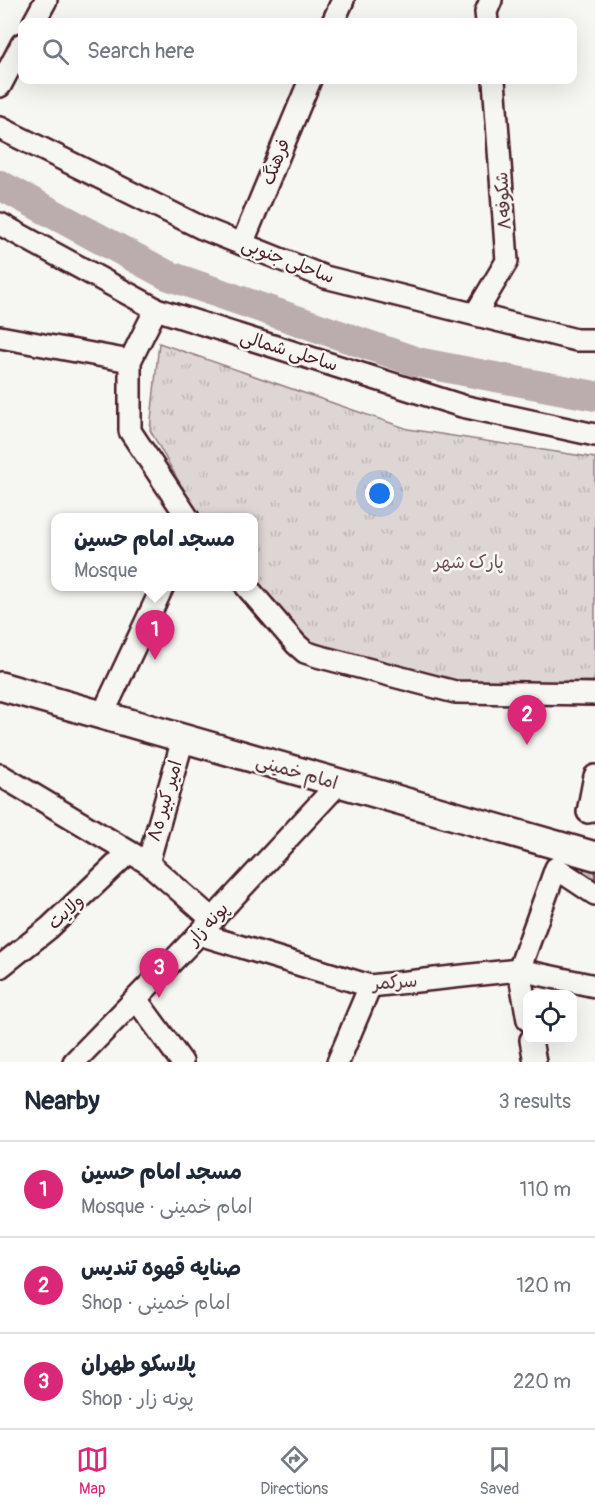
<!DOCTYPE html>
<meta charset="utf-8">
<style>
:root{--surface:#fff;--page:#f2f2f3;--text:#1f2937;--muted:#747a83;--line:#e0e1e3;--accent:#db2777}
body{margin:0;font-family:Pangolin,"Playpen Sans Arabic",sans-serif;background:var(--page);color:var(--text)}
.controls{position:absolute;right:18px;bottom:18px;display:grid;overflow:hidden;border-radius:12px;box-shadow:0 6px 24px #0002}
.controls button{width:54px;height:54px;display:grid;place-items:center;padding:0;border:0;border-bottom:2px solid var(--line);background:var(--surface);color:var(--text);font:30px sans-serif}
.you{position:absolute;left:380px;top:494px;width:21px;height:21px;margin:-15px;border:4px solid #fff;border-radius:50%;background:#1a73e8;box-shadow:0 0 0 9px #1a73e833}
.badge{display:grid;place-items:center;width:39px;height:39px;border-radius:50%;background:var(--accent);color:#fff;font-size:20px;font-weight:700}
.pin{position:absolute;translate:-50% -50px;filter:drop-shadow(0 2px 3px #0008)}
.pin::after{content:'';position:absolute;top:32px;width:21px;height:18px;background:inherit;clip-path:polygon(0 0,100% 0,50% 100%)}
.popup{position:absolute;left:51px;top:513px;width:207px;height:78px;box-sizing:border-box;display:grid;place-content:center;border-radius:12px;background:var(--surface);filter:drop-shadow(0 2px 4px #0005);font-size:20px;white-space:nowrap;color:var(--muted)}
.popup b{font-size:22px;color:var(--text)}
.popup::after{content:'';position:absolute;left:50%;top:100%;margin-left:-12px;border:12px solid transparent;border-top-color:var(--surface)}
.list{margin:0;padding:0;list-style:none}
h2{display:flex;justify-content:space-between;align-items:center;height:78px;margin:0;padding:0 24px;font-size:26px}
h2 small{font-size:20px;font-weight:400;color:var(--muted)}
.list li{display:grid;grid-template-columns:39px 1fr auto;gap:18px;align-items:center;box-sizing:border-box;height:96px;padding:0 24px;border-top:2px solid var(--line)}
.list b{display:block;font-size:22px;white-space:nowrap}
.list p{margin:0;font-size:20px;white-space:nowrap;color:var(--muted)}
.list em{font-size:20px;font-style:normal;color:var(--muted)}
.icon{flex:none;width:33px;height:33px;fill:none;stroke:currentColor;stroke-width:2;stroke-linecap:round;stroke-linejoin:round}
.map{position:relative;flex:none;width:595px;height:1062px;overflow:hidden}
.search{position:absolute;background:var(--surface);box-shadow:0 6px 24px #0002;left:18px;right:18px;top:18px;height:66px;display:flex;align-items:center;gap:15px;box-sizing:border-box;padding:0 21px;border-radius:12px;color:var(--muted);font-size:22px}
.sheet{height:366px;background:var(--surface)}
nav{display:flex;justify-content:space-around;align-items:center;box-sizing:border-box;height:84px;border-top:2px solid var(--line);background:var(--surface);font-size:16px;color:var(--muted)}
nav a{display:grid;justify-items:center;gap:3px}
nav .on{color:var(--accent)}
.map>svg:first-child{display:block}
</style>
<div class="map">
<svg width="595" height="1062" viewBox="0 0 595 1062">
<defs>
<pattern id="park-tufts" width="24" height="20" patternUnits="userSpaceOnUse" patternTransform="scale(1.5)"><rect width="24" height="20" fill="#ddd6d5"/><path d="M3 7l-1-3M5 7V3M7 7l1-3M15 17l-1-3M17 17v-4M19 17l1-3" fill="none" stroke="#bfb7b7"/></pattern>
<pattern id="building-cross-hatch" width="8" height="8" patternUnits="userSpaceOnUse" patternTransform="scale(1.5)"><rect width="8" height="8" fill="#ccc1c0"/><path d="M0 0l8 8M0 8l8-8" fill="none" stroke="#b1a5a5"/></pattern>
<filter id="shadow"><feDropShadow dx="5" dy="5" stdDeviation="0" flood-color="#0004"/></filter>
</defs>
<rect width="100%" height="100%" fill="#f6f6f2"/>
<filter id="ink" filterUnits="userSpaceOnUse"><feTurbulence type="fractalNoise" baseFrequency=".0167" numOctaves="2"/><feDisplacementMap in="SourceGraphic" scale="12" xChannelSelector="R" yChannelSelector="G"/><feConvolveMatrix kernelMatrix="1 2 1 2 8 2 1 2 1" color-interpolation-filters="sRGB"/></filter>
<g filter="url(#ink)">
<polygon fill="url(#park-tufts)" stroke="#947a80" stroke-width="1.5" points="159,343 408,429 595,458 595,677 593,681 457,686 307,648 254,586 254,518 199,517 150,430"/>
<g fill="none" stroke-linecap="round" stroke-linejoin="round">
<polyline stroke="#bbadae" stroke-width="30" points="0,185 167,275 417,362 595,396"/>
</g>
<polygon fill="url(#building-cross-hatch)" stroke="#4a1f2b" stroke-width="1.5" filter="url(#shadow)" points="590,856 595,859 595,883 580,878"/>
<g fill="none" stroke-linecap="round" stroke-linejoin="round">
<g stroke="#4a1f2b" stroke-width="26">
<g id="minor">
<polyline points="34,22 46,0"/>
<polyline points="333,22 343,0"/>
<polyline points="487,22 486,12 491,0"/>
<polyline points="0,86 22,44"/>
<polyline points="0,128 202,228 325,277 576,340 595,340"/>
<polyline points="0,224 156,309 462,406 595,435"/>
<polyline points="242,244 310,80"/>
<polyline points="156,309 130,361 130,431 188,518"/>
<polyline points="476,313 507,261 494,80"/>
<polyline points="0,337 130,361"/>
<polyline points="246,586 296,644 305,652 317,656 455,692 595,694"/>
<polyline points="108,703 163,586"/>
<polyline points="0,775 148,863 213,920"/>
<polyline points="588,812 595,776"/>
<polyline points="148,863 183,739"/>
<polyline points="199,934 370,986 519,970 595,986"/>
<polyline points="0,967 49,928 128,853"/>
<polyline points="136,999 182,1062"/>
<polyline points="528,1020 519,970 556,868 595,894"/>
<polyline points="531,1040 535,1062"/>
<polyline points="74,1062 199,934 338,784"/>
<polyline points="338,1062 370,986"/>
</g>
</g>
<g stroke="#4a1f2b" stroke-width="32">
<polyline id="major" points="0,686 595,856"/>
</g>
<use href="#minor" stroke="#f6f6f2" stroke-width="21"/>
<use href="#major" stroke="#f6f6f2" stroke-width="27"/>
</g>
</g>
<g text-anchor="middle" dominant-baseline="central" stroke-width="5" stroke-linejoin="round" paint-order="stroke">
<g font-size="18" fill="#4a1f2b" stroke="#f6f6f2">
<text transform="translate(276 162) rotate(-68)">فرهنگ</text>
<text transform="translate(503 201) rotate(-94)">شکوفه۸</text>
<text transform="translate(288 261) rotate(21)">ساحلی جنوبی</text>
<text transform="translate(289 351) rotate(17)">ساحلی شمالی</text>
<text transform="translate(297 772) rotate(16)">امام خمینی</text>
<text transform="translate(165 801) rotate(-74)">امیر کبیر ه۸</text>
<text transform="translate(66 912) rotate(-43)">ولایت</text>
<text transform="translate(208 924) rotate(-47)">پونه زار</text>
<text transform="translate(395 982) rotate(-4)">سرکمر</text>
</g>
<g font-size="18" fill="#6f4d56" stroke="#f6f6f2">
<text x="469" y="562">پارک شهر</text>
</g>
</g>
</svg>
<div class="controls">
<button><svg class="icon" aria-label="locate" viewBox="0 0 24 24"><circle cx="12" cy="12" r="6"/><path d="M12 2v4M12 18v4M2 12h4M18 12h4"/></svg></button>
</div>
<div class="you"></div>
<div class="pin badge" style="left:155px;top:660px">1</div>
<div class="popup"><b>مسجد امام حسین</b>Mosque</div>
<div class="pin badge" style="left:527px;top:745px">2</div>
<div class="pin badge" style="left:159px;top:998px">3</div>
<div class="search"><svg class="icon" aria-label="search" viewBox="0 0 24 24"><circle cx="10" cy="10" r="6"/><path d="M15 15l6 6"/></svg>Search here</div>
</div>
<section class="sheet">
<h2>Nearby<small>3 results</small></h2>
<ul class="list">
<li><span class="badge">1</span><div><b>مسجد امام حسین</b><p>Mosque · امام خمینی</p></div><em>110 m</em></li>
<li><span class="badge">2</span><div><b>صنایه قهوه تندیس</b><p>Shop · امام خمینی</p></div><em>120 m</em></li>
<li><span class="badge">3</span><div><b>پلاسکو طهران</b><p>Shop · پونه زار</p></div><em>220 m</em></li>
</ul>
</section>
<nav>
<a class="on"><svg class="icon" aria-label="map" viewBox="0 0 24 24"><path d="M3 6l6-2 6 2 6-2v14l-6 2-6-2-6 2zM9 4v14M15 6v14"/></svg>Map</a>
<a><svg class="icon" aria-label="directions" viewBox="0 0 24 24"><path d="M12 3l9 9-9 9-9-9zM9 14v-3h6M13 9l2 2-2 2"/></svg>Directions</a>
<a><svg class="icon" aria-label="saved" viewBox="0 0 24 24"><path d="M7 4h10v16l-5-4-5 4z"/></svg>Saved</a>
</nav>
